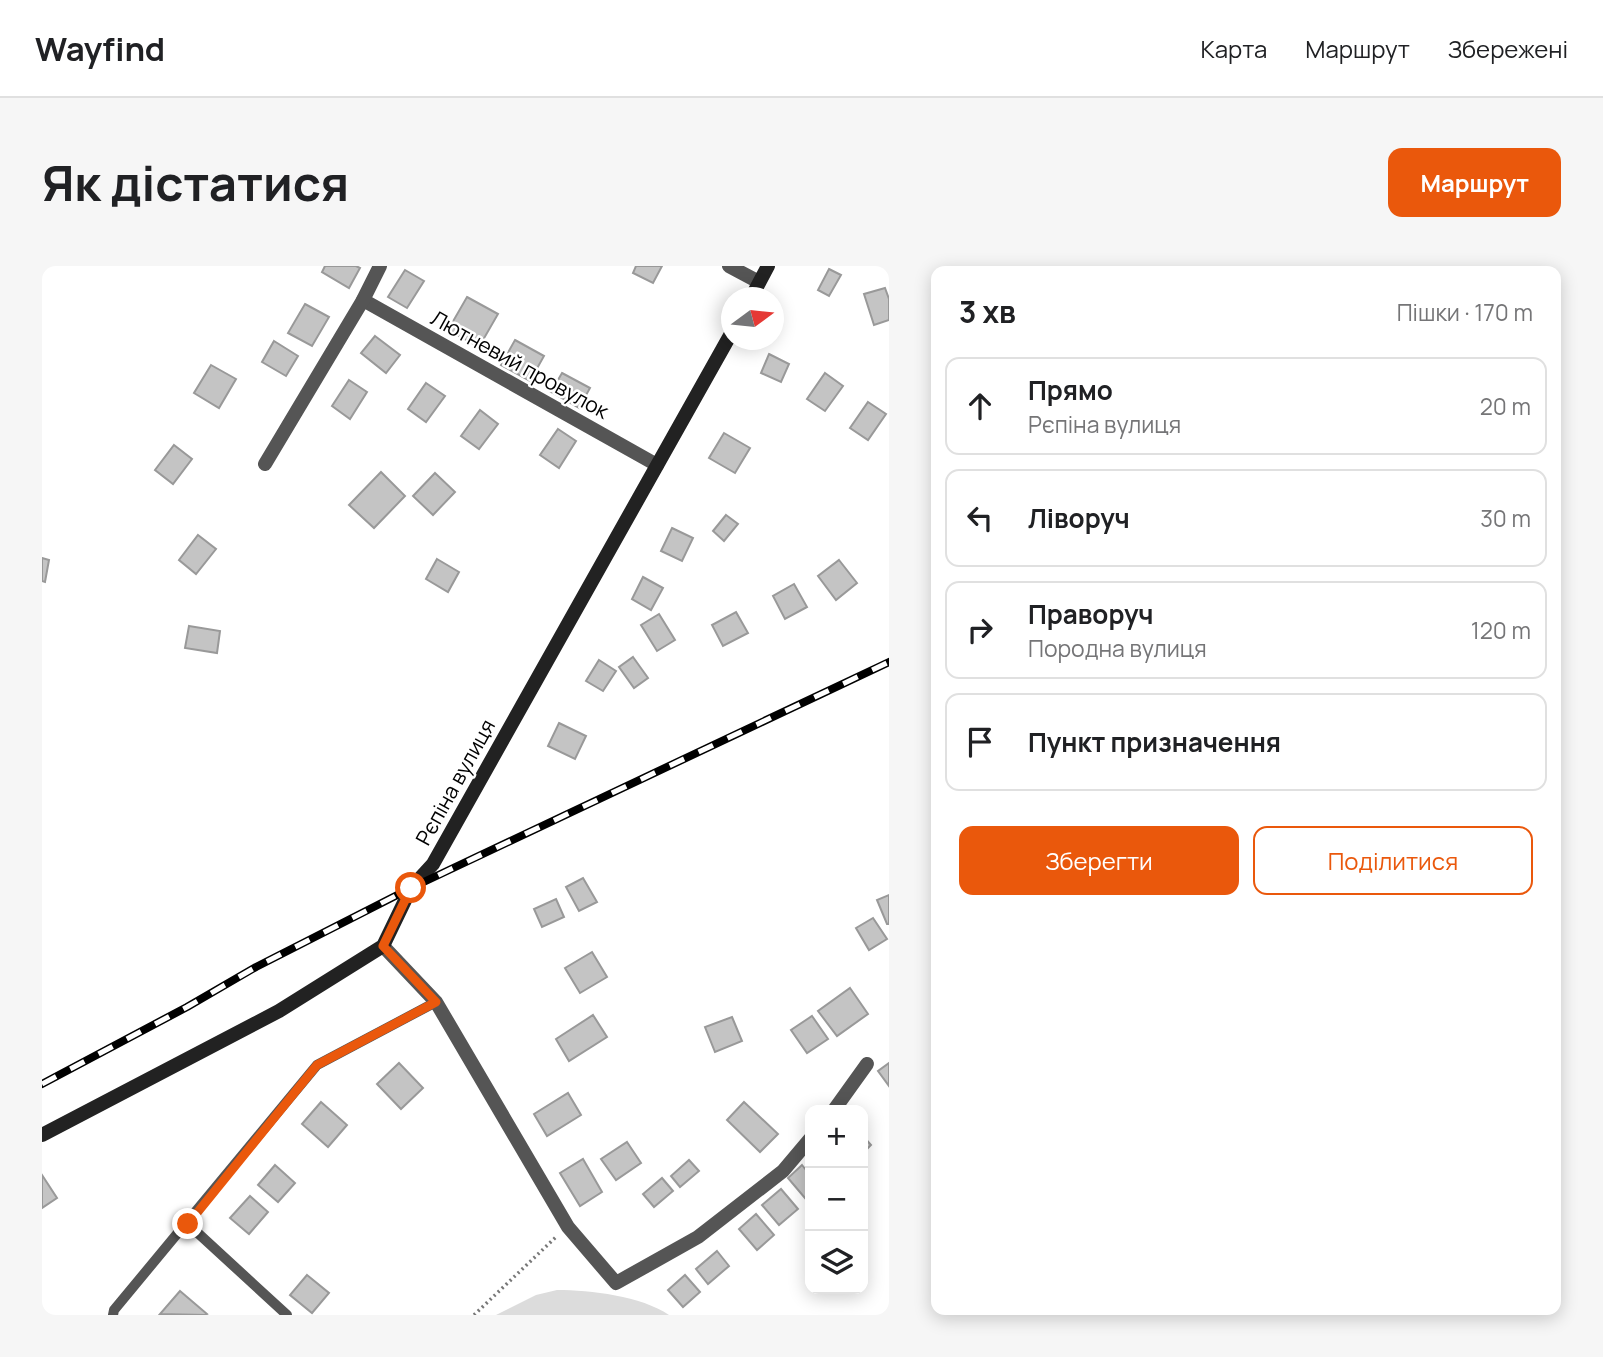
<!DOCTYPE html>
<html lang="uk">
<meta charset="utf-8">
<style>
:root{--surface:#fff;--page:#f6f6f6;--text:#202124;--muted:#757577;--line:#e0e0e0;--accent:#ea580c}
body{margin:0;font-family:Manrope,sans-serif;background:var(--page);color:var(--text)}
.controls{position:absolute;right:21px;bottom:21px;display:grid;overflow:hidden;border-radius:14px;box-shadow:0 4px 18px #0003}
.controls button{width:63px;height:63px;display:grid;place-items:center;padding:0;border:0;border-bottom:2px solid var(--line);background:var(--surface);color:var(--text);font:35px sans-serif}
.compass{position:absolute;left:679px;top:21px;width:63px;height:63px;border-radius:50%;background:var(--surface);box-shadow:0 4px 18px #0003;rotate:75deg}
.stop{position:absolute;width:21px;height:21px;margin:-16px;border:5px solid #ea580c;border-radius:50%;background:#fff}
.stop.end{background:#ea580c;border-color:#fff;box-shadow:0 2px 7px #0008}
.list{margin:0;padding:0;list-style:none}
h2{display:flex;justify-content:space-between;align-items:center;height:91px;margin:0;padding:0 28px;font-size:30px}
h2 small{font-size:23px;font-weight:400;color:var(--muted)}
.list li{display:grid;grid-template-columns:46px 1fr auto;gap:21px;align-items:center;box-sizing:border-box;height:98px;margin:0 14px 14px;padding:0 14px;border:2px solid var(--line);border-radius:14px}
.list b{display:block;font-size:26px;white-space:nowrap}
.list p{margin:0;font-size:23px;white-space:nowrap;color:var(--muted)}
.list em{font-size:23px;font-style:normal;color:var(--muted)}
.actions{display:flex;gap:14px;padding:21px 28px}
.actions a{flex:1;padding:16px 0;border:2px solid var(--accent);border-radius:14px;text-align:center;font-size:24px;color:var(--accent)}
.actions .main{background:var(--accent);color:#fff}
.icon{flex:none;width:38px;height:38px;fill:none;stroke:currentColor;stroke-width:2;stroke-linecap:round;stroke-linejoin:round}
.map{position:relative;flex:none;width:847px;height:1049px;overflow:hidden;border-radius:14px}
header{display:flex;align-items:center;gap:42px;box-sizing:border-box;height:98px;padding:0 35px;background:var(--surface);border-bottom:2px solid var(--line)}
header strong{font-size:33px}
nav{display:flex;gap:38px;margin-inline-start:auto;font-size:24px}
.intro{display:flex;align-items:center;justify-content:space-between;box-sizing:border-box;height:168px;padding:0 42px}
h1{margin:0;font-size:49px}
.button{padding:18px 32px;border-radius:14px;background:var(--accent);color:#fff;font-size:24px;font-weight:700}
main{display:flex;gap:42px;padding:0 42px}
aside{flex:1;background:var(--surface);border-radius:14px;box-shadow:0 4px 18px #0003}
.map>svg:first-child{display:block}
</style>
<header>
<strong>Wayfind</strong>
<nav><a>Карта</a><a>Маршрут</a><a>Збережені</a></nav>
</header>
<div class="intro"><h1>Як дістатися</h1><a class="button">Маршрут</a></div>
<main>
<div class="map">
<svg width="847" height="1049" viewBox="0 0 847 1049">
<rect width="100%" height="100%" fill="#fff"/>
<path fill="#dcdcdc" d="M515,1024c34,0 84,6 112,25h-173l40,-20z"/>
<g fill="#c4c4c4" stroke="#999" stroke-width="2">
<polygon points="283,0 314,0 318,2 307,22 280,6"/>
<polygon points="594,0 620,0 611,17 591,7"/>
<polygon points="787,3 799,9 787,30 776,24"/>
<polygon points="363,4 382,15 365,42 346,31"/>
<polygon points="843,22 847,33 847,54 832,59 822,28"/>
<polygon points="425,31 456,48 437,81 406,64"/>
<polygon points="263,38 287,51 270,80 246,67"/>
<polygon points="333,70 358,89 344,107 319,87"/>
<polygon points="473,74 502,90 488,115 459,99"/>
<polygon points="232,75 256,90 244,110 220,96"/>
<polygon points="727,88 747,98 739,116 719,107"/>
<polygon points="169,99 194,113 177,142 152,127"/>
<polygon points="520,107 548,122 537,142 509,126"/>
<polygon points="783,107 801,120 783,145 765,133"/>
<polygon points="307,114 325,126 308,153 290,140"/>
<polygon points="384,117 403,130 384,156 366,143"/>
<polygon points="826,136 844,148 826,174 808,162"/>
<polygon points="438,144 456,158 437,183 419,170"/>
<polygon points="516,163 534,175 517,202 498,189"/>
<polygon points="682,167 708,182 693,207 667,192"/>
<polygon points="132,179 150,193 131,218 113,204"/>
<polygon points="339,206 363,230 332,262 307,239"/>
<polygon points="393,207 413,226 391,249 371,230"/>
<polygon points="684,249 696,258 682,275 671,265"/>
<polygon points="630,262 651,272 640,295 619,285"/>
<polygon points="156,269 174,283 154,308 137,294"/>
<polygon points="0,292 7,294 3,316 0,315"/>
<polygon points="395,293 417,306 406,326 384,313"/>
<polygon points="797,294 815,317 794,334 776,310"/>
<polygon points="601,311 621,322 609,344 590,333"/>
<polygon points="752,318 765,341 743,353 731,330"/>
<polygon points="694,346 706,367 681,380 670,359"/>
<polygon points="617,348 633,374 615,385 599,359"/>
<polygon points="147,360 178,365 175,387 143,382"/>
<polygon points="591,391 606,412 592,422 577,401"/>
<polygon points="557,394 574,405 561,425 544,415"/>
<polygon points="517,457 544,470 533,493 506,480"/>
<polygon points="541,612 555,636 537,645 524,621"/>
<polygon points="847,629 847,658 845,658 835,634"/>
<polygon points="514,633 522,651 500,661 492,643"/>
<polygon points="831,652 845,673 827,684 814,662"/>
<polygon points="550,686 565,711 538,727 523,702"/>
<polygon points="808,722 826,748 795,770 776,745"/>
<polygon points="551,749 565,771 527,795 514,773"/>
<polygon points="770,750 786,773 765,787 749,764"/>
<polygon points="690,751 700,775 673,786 663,761"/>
<polygon points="357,797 381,822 359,843 335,818"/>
<polygon points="847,797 847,820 836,805"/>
<polygon points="526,827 539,849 505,870 492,848"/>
<polygon points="279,836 305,859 286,881 260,858"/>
<polygon points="702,836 736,868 718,886 685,854"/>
<polygon points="821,870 829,879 821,887"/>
<polygon points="585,876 599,897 574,914 559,893"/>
<polygon points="541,893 560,926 538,940 518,907"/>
<polygon points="647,894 657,905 638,921 629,910"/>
<polygon points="233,899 253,917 236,936 216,919"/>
<polygon points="760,899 768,909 768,938 746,912"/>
<polygon points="0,909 15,932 0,942"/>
<polygon points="620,912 631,925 612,941 601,928"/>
<polygon points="739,923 756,943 737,959 720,939"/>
<polygon points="208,930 226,946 207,968 188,952"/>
<polygon points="714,948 732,969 715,984 697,963"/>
<polygon points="675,985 687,1000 666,1018 654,1003"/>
<polygon points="265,1009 287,1027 270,1047 248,1029"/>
<polygon points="643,1009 658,1026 641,1041 626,1024"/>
<polygon points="138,1025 165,1048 163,1049 118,1048"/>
</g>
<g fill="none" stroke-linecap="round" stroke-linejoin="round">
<polyline stroke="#777" stroke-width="3.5" stroke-dasharray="2 3.5" stroke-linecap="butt" points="432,1049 514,971"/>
<g stroke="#555" stroke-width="10">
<polyline points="146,958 245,1049"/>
<polyline points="71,1049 72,1044 275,799 394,736"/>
</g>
<g stroke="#555" stroke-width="14">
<polyline points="687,0 717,16"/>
<polyline points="321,34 615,199"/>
<polyline points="223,198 321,34 338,0"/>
<polyline points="341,680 394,736 526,961 574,1017 656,971 741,905 768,873"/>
<polyline points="792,844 825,798"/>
</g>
<g stroke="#222" stroke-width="14">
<polyline points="709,32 726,0"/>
<polyline points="0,869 237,745 341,680 369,622 391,598 690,66"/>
</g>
<g stroke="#000" stroke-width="8">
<polyline id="rail" points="0,818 145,741 214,701 369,622 847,396"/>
</g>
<use href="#rail" stroke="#fff" stroke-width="5" stroke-dasharray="16" stroke-linecap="butt"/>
</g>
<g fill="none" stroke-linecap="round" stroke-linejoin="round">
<polyline stroke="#ea580c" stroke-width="9" points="146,958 275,799 394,736 341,680 369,622"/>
</g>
<g text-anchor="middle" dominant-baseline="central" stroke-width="5" stroke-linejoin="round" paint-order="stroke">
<g font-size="21" fill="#000" stroke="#fff">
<text transform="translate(478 98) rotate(29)">Лютневий провулок</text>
<text transform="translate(413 516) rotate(-61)">Рєпіна вулиця</text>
</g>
</g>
</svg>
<div class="controls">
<button>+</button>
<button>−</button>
<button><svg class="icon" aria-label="layers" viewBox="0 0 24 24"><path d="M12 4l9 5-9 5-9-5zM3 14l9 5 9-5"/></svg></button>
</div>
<svg class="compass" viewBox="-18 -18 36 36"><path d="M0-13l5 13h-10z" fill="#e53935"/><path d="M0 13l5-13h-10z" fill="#757577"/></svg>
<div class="stop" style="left:369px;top:622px"></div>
<div class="stop end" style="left:146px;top:958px"></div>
</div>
<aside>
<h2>3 хв<small>Пішки · 170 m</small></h2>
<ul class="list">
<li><svg class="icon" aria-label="ahead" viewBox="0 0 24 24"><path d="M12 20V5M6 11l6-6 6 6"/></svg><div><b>Прямо</b><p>Рєпіна вулиця</p></div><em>20 m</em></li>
<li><svg class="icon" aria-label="left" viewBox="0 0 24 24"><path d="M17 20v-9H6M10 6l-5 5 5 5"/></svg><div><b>Ліворуч</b></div><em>30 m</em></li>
<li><svg class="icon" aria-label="right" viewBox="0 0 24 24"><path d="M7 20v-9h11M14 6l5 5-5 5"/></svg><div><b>Праворуч</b><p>Породна вулиця</p></div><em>120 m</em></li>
<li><svg class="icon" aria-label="arrive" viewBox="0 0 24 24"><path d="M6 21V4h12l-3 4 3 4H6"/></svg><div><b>Пункт призначення</b></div></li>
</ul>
<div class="actions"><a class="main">Зберегти</a><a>Поділитися</a></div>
</aside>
</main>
